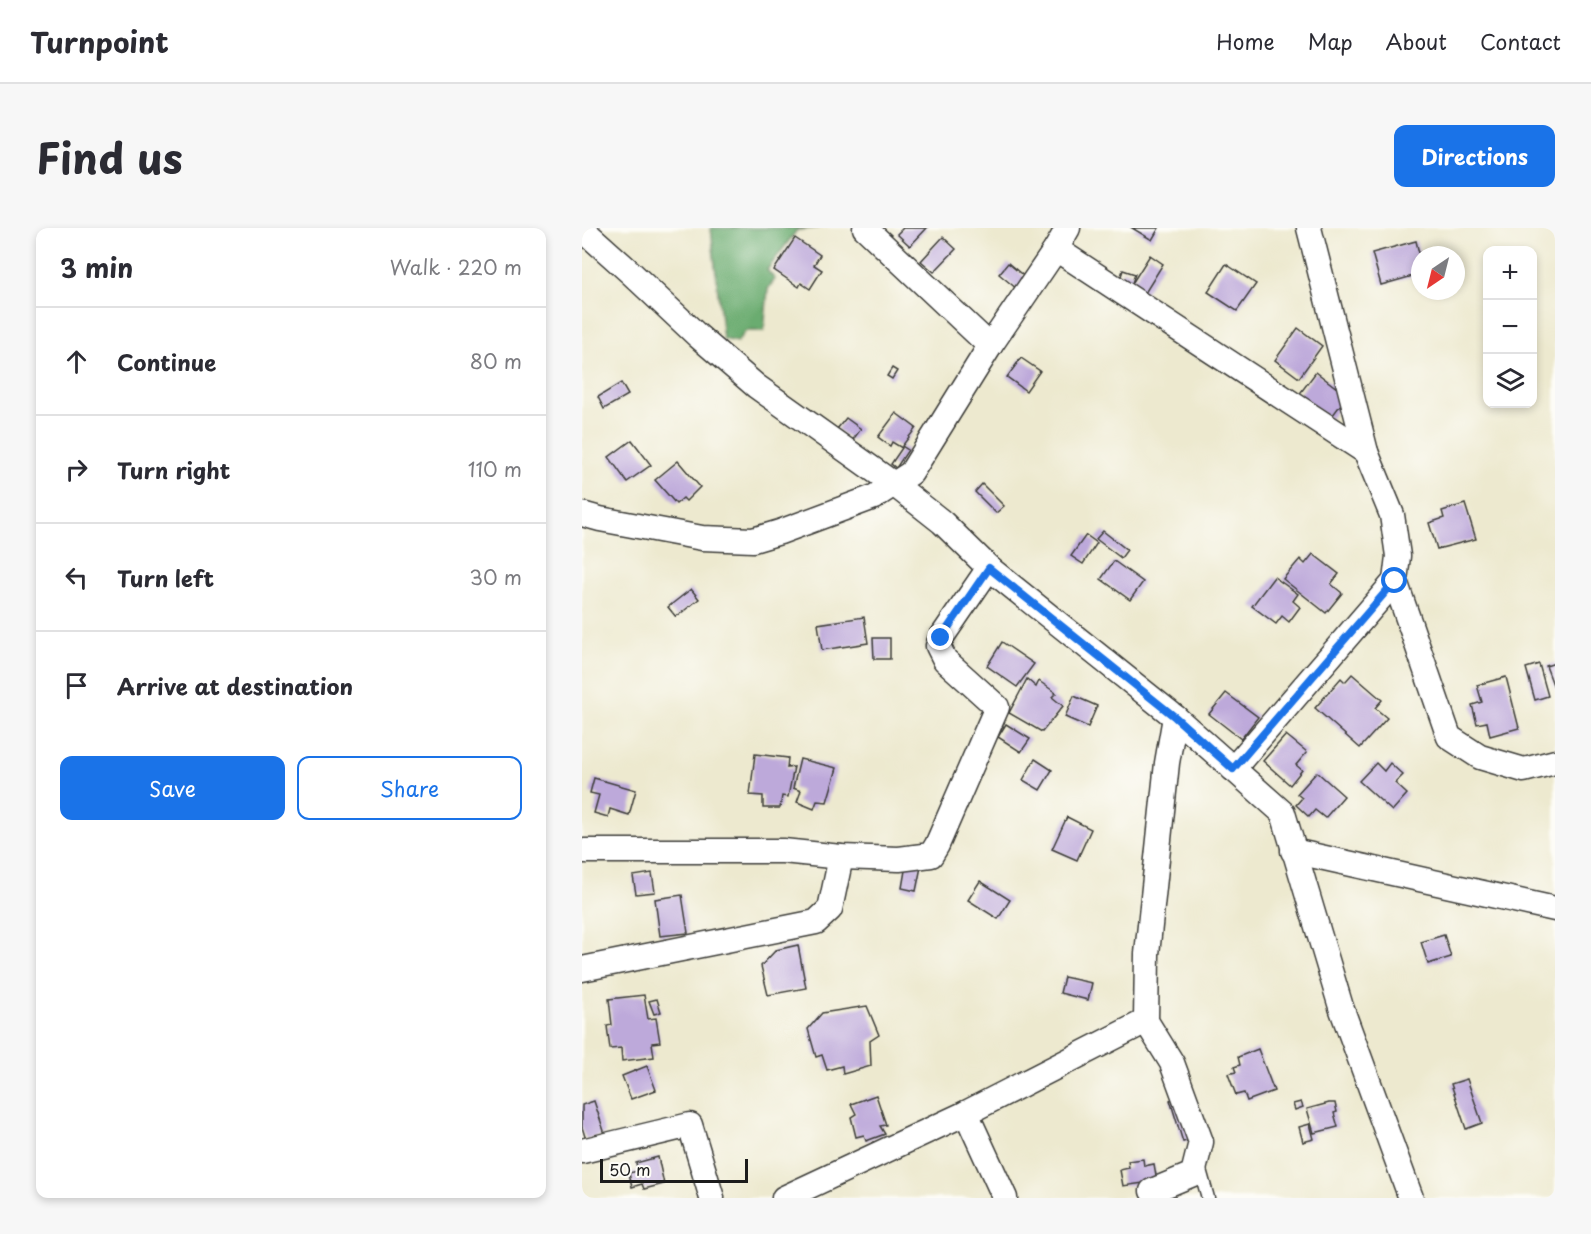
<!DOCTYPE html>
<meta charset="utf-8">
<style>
:root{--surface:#fff;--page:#f7f7f7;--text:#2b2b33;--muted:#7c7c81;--line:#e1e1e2;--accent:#1a73e8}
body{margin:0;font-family:"Playpen Sans",sans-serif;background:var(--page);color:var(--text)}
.controls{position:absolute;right:18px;top:18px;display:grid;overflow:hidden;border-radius:12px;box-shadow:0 3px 9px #0003}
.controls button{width:54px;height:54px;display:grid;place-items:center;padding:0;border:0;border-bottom:2px solid var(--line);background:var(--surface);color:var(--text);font:30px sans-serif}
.compass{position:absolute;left:829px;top:18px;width:54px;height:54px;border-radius:50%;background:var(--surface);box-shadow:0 3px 9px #0003;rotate:215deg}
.scale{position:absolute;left:18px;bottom:15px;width:148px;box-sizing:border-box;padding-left:6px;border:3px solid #1c1c1c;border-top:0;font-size:16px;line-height:21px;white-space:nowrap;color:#1c1c1c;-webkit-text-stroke:4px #fdfcf7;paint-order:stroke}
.stop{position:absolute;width:18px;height:18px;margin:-14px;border:4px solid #1a73e8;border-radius:50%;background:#fff}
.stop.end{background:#1a73e8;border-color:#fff;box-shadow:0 2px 6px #0008}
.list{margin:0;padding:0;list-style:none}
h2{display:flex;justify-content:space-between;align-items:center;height:78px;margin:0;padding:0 24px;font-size:26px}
h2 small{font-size:20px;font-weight:400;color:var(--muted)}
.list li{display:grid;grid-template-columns:39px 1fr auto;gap:18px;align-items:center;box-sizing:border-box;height:108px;padding:0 24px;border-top:2px solid var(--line)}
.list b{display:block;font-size:22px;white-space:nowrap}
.list em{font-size:20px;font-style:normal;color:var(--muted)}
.actions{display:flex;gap:12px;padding:18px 24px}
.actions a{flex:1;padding:14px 0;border:2px solid var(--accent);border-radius:12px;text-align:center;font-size:21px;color:var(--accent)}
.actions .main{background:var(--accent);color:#fff}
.icon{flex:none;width:33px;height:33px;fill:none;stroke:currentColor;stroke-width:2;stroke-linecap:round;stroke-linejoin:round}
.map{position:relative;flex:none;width:973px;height:970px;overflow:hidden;border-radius:12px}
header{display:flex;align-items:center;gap:36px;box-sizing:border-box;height:84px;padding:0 30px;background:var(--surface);border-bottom:2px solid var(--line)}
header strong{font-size:28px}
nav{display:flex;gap:33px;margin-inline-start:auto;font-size:21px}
.intro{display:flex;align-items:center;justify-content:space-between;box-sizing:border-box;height:144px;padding:0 36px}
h1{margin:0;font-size:42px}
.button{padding:15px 27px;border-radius:12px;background:var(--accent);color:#fff;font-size:21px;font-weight:700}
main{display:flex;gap:36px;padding:0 36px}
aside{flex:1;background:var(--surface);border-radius:12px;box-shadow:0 3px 9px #0003}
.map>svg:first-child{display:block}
</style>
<header>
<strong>Turnpoint</strong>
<nav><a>Home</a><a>Map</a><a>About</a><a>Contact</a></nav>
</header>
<div class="intro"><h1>Find us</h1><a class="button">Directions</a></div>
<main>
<aside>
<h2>3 min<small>Walk · 220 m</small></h2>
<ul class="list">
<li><svg class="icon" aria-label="ahead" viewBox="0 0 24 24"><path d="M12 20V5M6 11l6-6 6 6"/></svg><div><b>Continue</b></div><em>80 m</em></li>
<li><svg class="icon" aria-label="right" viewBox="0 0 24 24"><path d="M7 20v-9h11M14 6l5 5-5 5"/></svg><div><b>Turn right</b></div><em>110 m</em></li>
<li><svg class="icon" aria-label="left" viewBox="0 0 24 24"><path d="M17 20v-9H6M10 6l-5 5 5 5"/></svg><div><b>Turn left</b></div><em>30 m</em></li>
<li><svg class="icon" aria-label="arrive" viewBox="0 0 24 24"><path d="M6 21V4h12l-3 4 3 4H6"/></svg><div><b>Arrive at destination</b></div></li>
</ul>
<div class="actions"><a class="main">Save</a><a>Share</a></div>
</aside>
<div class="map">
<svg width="973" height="970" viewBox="0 0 973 970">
<rect width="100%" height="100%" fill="#fdfcf7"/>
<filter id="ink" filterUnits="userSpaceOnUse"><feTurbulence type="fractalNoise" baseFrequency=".0167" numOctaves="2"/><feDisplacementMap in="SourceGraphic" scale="12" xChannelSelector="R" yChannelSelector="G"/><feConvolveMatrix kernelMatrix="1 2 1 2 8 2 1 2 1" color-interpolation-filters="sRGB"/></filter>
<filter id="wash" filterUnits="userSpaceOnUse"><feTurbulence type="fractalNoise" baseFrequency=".008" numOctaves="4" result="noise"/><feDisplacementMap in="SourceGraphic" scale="24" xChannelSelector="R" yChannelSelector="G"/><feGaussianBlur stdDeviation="1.35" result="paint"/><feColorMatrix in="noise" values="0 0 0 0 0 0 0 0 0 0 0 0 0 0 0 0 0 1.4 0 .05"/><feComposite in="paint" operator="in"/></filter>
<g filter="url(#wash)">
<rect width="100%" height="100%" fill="#ede9cf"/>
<polygon fill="#6aac6f" stroke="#436446" stroke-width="1.5" points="129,0 236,0 215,2 185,42 193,51 186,61 182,103 164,103 155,114 141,111"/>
<g id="blocks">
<g fill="#bda9da">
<polygon points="321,0 345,0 328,18 315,6"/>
<polygon points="550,0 577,0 570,12"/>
<polygon points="361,9 374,21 352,44 339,33"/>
<polygon points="213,10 238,27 232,37 240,42 228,61 219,55 217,59 192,42"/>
<polygon points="834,13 838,29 838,46 799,57 790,25"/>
<polygon points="568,27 581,36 563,65 549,57"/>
<polygon points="426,35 444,50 435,61 417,46"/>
<polygon points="644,36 674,56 655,83 626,64"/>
<polygon points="541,42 553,46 549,58 537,54"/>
<polygon points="716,100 740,118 717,150 693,132"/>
<polygon points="439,130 458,143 444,163 425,149"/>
<polygon points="310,140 315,143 310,151 305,148"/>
<polygon points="734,144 765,168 748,191 716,168"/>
<polygon points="39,155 46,167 22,181 16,169"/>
<polygon points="314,185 334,200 320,218 326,222 314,240 309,236 320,220 310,214 308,218 296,209"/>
<polygon points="264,190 279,201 270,213 255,201"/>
<polygon points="50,212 69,237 45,254 27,229"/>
<polygon points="96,233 118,259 104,273 101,270 94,276 73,252"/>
<polygon points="400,256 422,278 414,285 393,264"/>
<polygon points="883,276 894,311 855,321 847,295 862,290 860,283"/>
<polygon points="521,303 545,322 539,330 514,311"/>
<polygon points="504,307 515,315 501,336 489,328"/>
<polygon points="731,326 757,346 749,356 760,365 744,385 701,351 718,331 723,336"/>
<polygon points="532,333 561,354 548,372 519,351"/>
<polygon points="692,349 716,366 711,373 718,379 707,394 700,388 694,396 670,378"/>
<polygon points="109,361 117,371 94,389 86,379"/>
<polygon points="282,389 286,415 240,422 236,396"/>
<polygon points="291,410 308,410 308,431 292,431"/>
<polygon points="420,414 452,436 435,459 405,438"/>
<polygon points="973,435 973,462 964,438"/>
<polygon points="957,436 966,468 953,472 944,440"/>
<polygon points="770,446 800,472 793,480 805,490 778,520 733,480 759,450 763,454"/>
<polygon points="924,449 937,500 908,508 905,494 895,496 890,477 900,474 895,457"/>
<polygon points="445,451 454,459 457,453 474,465 470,469 481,478 460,504 427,485"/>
<polygon points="644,465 676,489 659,511 627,486"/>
<polygon points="492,468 515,478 506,499 483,489"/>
<polygon points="424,496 448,511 439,524 416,509"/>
<polygon points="704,507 725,524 714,537 720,542 708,557 681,533"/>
<polygon points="173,526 206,530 205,540 212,539 206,569 200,568 198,580 181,580 181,568 168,567"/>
<polygon points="218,531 255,540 245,574 235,573 232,581 215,574 219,563 211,560"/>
<polygon points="453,531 470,542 458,562 441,552"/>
<polygon points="794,535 802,543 808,535 821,547 813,555 825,566 810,583 777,553"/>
<polygon points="735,544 762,568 743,590 733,582 727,589 714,577 720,570 715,566"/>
<polygon points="12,550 54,562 47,587 28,581 26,589 12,585 17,567 8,565"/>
<polygon points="485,589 509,601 495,632 470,621"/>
<polygon points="325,631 340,634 334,663 320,660"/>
<polygon points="70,645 73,664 54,666 51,648"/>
<polygon points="398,653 428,672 416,691 386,672"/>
<polygon points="100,667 106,705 78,708 73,671"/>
<polygon points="862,707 869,729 846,736 839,714"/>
<polygon points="216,717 224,760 186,767 179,738 194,722"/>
<polygon points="482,749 510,755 506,772 478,765"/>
<polygon points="62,767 66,791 74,790 78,814 70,815 72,829 40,833 39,820 28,821 25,798 30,797 27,771"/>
<polygon points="75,771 79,784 72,786 67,773"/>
<polygon points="285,778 297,807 288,813 289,838 261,846 260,838 245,842 240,827 234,829 226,801 240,785"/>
<polygon points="676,821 692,863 665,873 662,865 654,867 646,846 654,844 652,839 658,837 656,829"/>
<polygon points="65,838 74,862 49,871 40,848"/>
<polygon points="885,851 900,895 884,901 869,856"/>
<polygon points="294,867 304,897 298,898 303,906 284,913 282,907 274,909 269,889 274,886 269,876"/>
<polygon points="599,868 612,911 601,914 588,872"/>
<polygon points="12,873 23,906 4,912 0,899 0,877"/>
<polygon points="719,874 721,879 713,882 711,876"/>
<polygon points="747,875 753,875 755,884 752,885 756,899 732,905 725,881"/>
<polygon points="728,896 732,911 721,914 717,899"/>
<polygon points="76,929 82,956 62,961 60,956 50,959 47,945 56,943 54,935"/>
<polygon points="561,931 562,938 572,936 575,953 541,958 538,942 547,940 546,933"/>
</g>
</g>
</g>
<g filter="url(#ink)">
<use href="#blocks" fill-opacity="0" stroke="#3b3b37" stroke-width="1.5"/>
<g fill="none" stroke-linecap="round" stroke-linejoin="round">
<g stroke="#3b3b37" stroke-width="15">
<polyline id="service" points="617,938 626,970"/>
</g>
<g stroke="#3b3b37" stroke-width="27">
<g id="minor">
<polyline points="283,0 408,118"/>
<polyline points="727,0 784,224 810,287 816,328 813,353 867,509 898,529 942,542 973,534"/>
<polyline points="0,1 48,44 116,108 174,158 313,257 360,294 407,340 593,489 701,585 759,779 829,970"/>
<polyline points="474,21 784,224"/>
<polyline points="0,286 18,291 120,310 171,312 198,304 292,269 329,245 408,118 474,21 486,0"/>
<polyline points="651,541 813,353"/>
<polyline points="0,623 201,623 259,629 317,631 349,627 355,617 415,479 363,432 356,418 359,410 407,340"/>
<polyline points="711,623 973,681"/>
<polyline points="0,741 234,694 248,681 259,629"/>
<polyline points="384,885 423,970"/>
<polyline points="0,923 108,897 130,970"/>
<polyline points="570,963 611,946 619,914 590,835 564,793 565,726 585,535 593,489"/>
<polyline points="202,970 384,885 564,793"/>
</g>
</g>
<use href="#service" stroke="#fff" stroke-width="12"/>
<use href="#minor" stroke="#fff" stroke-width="24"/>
</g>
</g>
<g fill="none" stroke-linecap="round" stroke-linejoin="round" filter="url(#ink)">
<polyline stroke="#1a73e8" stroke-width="8" points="359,410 407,340 593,489 651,541 813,353"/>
</g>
</svg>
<div class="controls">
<button>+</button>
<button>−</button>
<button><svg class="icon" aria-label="layers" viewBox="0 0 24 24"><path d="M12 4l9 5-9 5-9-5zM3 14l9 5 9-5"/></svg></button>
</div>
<svg class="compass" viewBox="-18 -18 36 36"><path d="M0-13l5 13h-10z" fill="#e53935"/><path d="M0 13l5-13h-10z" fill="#7c7c81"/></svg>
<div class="scale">50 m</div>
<div class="stop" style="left:813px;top:353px"></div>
<div class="stop end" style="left:359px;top:410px"></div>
</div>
</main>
